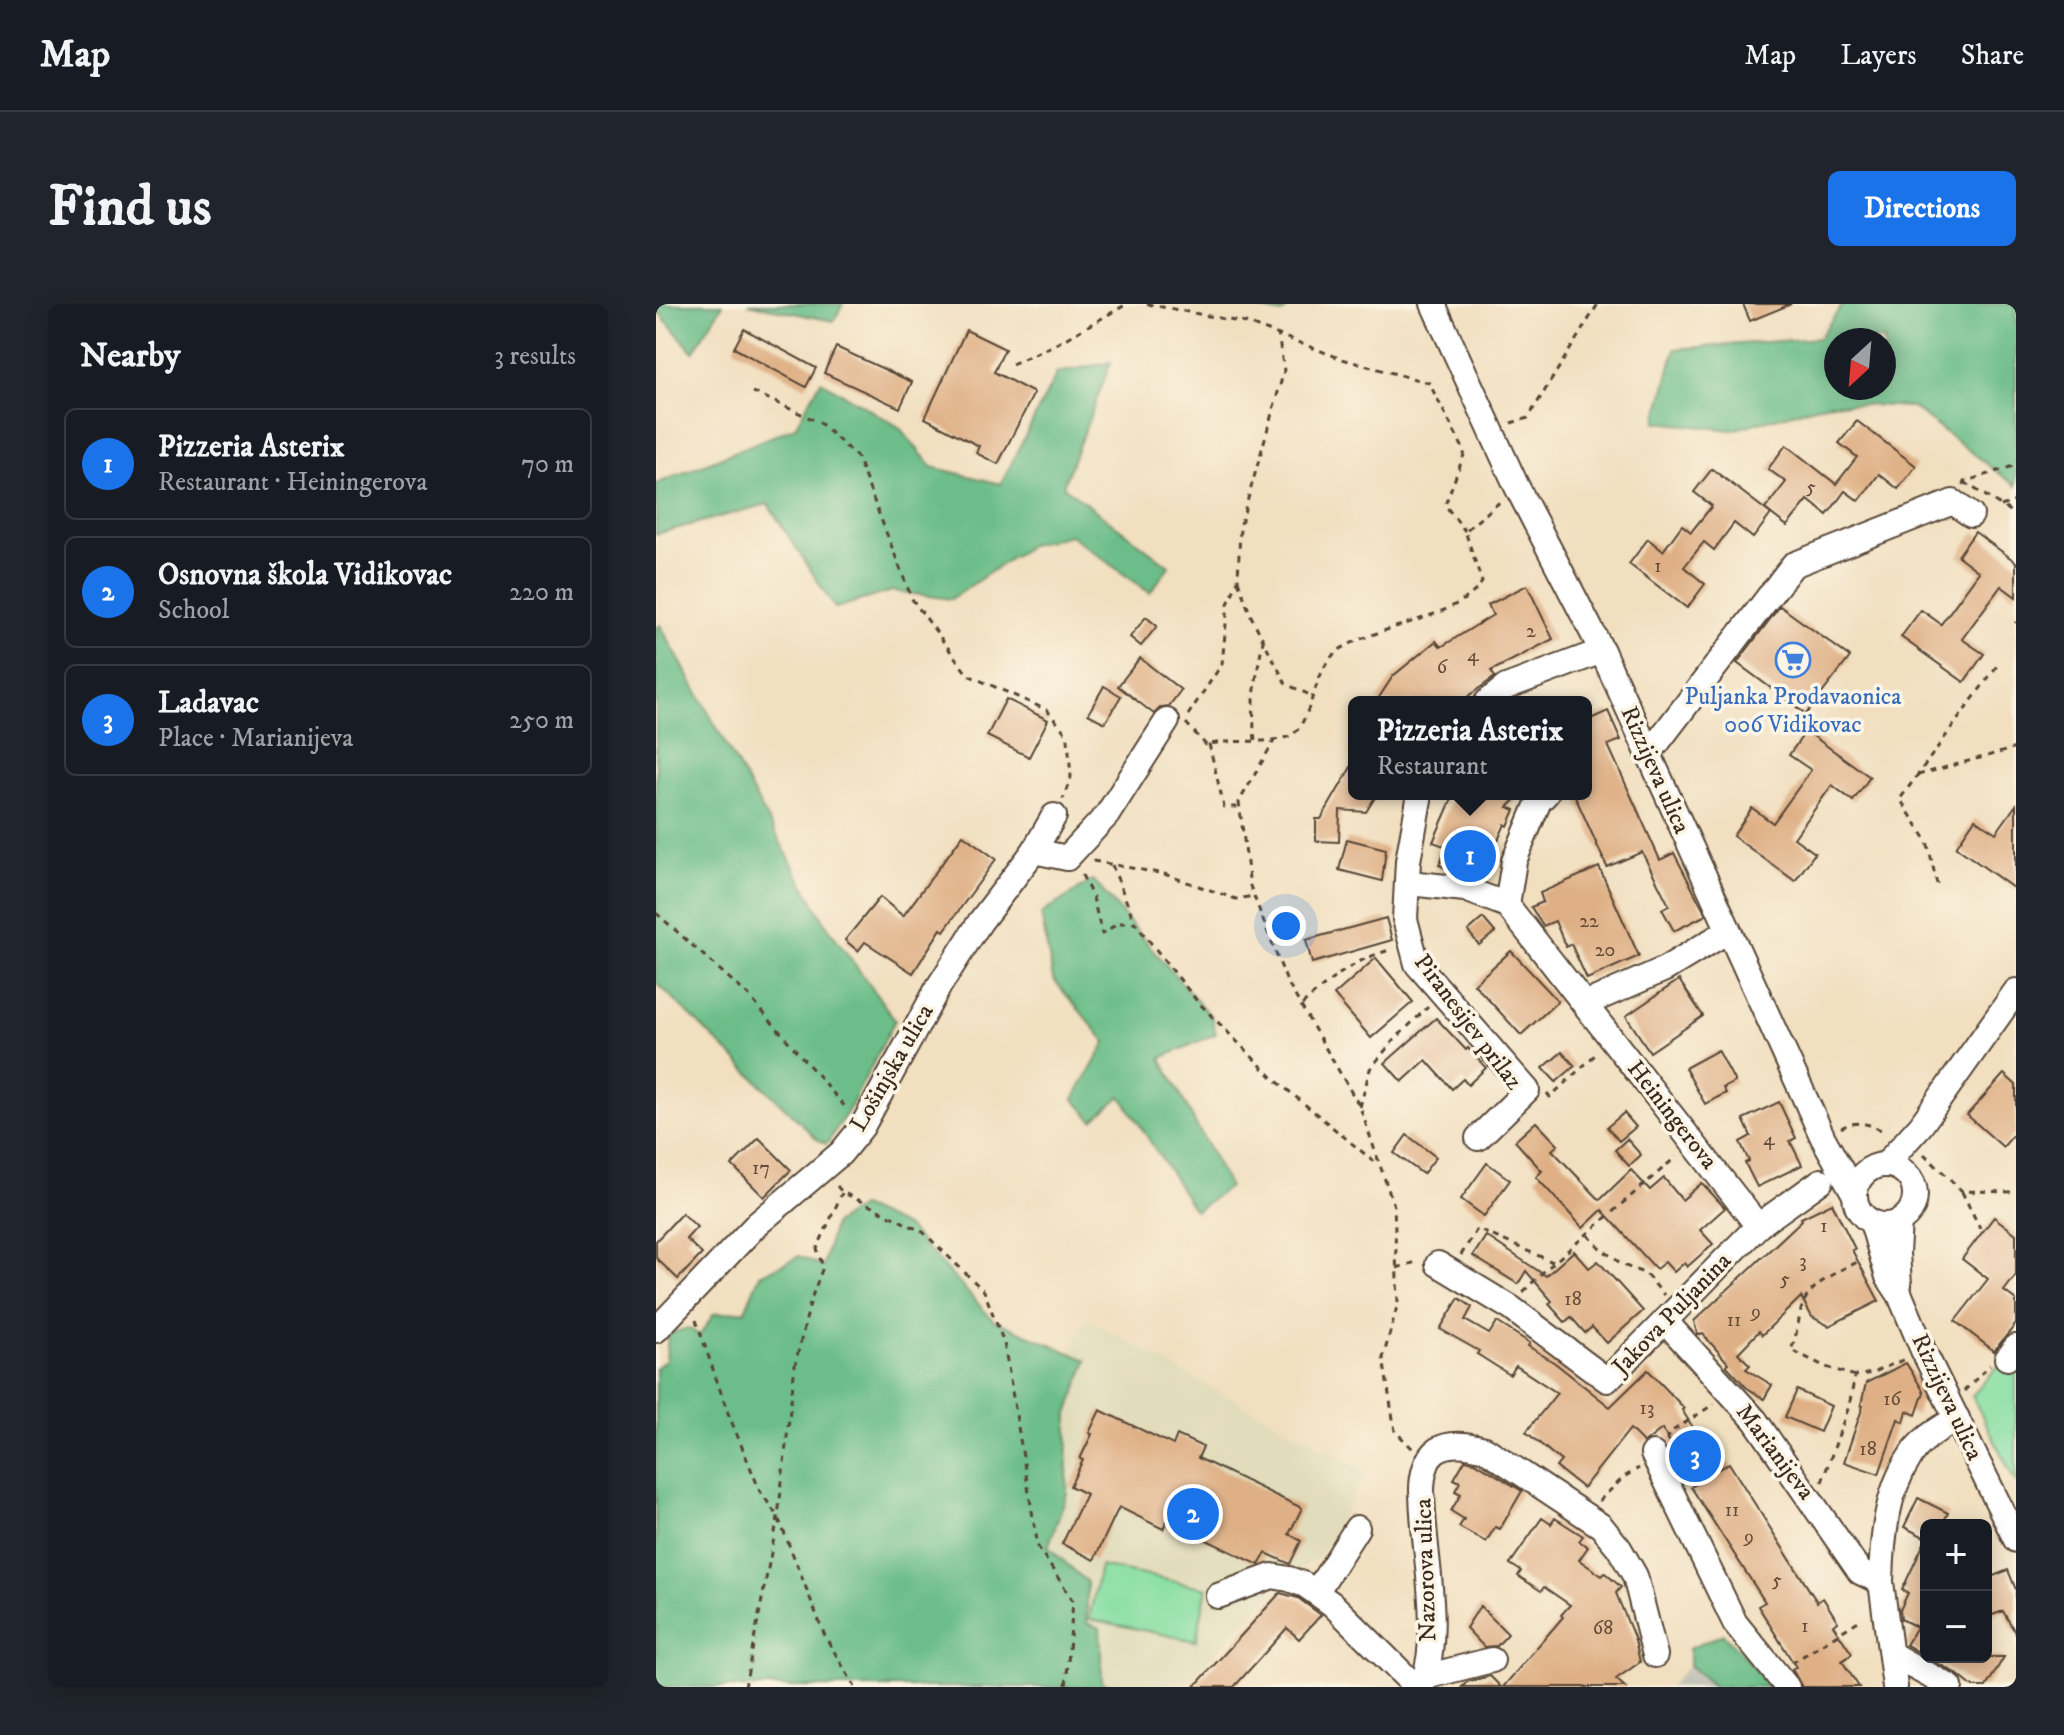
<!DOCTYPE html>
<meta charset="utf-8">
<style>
:root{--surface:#171b24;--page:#20242c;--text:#f1f3f6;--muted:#9ea1a6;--line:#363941;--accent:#1a73e8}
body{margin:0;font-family:"IM FELL DW Pica",serif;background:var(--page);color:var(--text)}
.controls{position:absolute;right:24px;bottom:24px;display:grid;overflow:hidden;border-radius:12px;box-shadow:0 4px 20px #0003}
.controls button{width:72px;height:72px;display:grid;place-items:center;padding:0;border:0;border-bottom:2px solid var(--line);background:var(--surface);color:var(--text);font:40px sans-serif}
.compass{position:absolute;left:1168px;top:24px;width:72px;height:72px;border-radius:50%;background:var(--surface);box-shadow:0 4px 20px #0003;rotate:206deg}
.you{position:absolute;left:630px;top:622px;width:28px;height:28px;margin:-20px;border:6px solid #fff;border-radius:50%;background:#1a73e8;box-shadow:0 0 0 12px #1a73e833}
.badge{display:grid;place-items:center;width:52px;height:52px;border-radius:50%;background:var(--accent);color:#fff;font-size:26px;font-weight:700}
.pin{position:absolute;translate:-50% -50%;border:4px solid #fff;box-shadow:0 2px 8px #0006}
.popup{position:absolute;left:692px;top:392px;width:244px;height:104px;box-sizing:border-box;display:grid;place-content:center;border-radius:12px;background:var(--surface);filter:drop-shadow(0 2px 6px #0005);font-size:26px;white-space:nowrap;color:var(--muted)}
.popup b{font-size:30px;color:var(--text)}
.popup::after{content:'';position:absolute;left:50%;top:100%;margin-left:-16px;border:16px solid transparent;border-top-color:var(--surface)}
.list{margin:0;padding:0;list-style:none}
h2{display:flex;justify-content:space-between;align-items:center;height:104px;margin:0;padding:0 32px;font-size:34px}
h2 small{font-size:26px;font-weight:400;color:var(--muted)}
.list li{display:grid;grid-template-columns:52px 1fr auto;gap:24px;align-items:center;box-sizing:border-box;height:112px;margin:0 16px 16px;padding:0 16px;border:2px solid var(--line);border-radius:12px}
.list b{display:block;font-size:30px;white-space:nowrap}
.list p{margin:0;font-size:26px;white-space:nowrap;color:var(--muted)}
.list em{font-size:26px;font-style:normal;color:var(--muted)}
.map{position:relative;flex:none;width:1360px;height:1383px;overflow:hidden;border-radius:12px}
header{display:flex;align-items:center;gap:48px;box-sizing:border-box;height:112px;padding:0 40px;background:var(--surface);border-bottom:2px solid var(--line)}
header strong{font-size:38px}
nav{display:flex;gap:44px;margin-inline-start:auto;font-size:28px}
.intro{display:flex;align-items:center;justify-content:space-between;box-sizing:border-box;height:192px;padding:0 48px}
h1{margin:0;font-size:56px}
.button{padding:20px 36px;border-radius:12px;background:var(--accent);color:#fff;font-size:28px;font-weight:700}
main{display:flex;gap:48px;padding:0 48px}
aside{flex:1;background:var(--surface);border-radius:12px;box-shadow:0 4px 20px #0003}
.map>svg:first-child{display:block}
</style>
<header>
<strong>Map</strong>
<nav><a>Map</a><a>Layers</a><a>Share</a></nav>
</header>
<div class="intro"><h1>Find us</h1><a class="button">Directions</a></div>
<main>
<aside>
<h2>Nearby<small>3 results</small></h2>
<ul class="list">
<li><span class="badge">1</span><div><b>Pizzeria Asterix</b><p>Restaurant · Heiningerova</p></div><em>70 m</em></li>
<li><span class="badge">2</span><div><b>Osnovna škola Vidikovac</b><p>School</p></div><em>220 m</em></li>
<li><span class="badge">3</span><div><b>Ladavac</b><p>Place · Marianijeva</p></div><em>250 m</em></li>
</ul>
</aside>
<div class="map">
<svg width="1360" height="1383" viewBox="0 0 1360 1383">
<rect width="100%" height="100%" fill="#fcf5e5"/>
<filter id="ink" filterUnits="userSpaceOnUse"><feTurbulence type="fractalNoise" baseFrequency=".0125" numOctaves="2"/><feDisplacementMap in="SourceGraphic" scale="16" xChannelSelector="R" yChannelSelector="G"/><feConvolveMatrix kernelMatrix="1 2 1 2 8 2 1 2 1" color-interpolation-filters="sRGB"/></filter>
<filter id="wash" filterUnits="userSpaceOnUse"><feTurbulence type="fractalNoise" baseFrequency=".006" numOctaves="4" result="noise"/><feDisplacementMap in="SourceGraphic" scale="32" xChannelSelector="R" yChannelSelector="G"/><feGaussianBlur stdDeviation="1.8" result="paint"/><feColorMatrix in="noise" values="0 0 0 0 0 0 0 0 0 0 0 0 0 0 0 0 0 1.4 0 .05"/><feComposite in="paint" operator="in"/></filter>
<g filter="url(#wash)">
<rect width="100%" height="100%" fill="#f1dfbf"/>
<polygon fill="#e1dcbb" points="430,1015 711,1168 663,1253 625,1278 527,1383 410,1383 375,1126"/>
<polygon fill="#c5c5b9" points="1033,1361 1058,1383 1013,1383"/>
<g fill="#85dea3" stroke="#608460" stroke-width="2">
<polygon points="1342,1062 1360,1062 1360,1179 1316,1092"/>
<polygon points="444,1262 551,1284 540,1337 433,1315"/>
</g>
<g fill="#6cbd89" stroke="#547454" stroke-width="2" fill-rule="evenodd">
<polygon points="0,0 67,0 37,48 0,5"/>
<polygon points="92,0 187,0 178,17"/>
<polygon points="583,0 635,0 626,10"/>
<path d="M1187,0h173v182l-104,-79 -83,-4 -97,27 -76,-8 19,-73 144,-11zM1180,36h48v48h-48z"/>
<polygon points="455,58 407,182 513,262 494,289 414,231 374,241 295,295 236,287 179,304 112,200 0,230 0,180 139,123 165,77 243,123 276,163 345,180 401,69"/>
<polygon points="4,321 169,619 239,716 195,802 171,840 161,835 0,678 0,324"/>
<polygon points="437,576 556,714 560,730 505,754 573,883 539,907 465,792 437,816 418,795 450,738 397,675 385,610"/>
<polygon points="205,903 252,924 337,1016 431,1056 412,1110 411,1189 392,1243 431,1278 431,1319 444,1324 446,1378 456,1383 0,1383 0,1064 10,1056 12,1030 32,1024 44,1031 58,1010 89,1007 104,971 143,952 167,962 178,920"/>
<polygon points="1067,1330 1117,1383 1058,1383 1033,1361 1033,1345"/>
</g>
<g id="blocks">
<g fill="#dfb086">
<polygon points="1087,0 1135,0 1094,17"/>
<polygon points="88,25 160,64 150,83 78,44"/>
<polygon points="310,26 349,45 338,68 378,89 342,160 320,149 323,142 269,114"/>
<polygon points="180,43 256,78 244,104 168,69"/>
<polygon points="1201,117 1260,162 1242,185 1223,170 1203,197 1189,187 1171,211 1152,196 1131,222 1109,205 1130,178 1112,165 1130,141 1180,180 1201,153 1183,139"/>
<polygon points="1056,165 1115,210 1097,234 1078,219 1058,246 1048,238 1028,263 1049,280 1031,304 973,260 992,235 1007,247 1026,221 1035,228 1056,202 1038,188"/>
<polygon points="1319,228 1360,258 1360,293 1345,282 1306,335 1328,350 1308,378 1245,333 1265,306 1285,320 1323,268 1302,252"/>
<polygon points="871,281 897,335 835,367 839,373 804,398 720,398 737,372 780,337 785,343 837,311 832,301"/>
<polygon points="1124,302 1194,353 1150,410 1081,359"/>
<polygon points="490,313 501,322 485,342 474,333"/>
<polygon points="484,354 525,386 513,402 505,403 498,410 462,382"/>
<polygon points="448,382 465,392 449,419 432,410"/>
<polygon points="350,395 392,416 373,453 331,432"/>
<polygon points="952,407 965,436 952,441 1004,556 1018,549 1050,611 1018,627 1006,605 1013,601 986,548 951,563 918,490 930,490 930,417"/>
<polygon points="1150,427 1214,473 1197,497 1176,481 1138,534 1159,549 1139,577 1077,532 1096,504 1117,519 1155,466 1133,451"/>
<polygon points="698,458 698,490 721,490 710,508 684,506 683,538 660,537 660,515 665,515"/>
<polygon points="798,490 866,490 852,503 859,506 852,522 849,520 836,550 842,552 833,573 821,567 818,573 800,569 783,561 791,543 777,538"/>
<polygon points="1360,501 1360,586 1300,543 1319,515 1340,529"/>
<polygon points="307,531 340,555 288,627 285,625 257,669 209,638 202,647 189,636 224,593 247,612"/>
<polygon points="691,535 730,545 726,577 683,566"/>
<polygon points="943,563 983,652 931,675 915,640 910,643 899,617 887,622 875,603 887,598 884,589"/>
<polygon points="730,614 736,636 656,659 650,636"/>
<polygon points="827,614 839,628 823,641 812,627"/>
<polygon points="855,647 902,697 865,731 818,680"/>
<polygon points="720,654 757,698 715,734 678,691"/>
<polygon points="1023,676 1047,712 994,748 970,712"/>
<polygon points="780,714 810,746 812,744 830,764 812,781 807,775 796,785 770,756 746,778 729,759"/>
<polygon points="1062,746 1079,778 1067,784 1070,789 1049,800 1029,764"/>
<polygon points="906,748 919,762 900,778 887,764"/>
<polygon points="1348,770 1360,781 1360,828 1347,843 1311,811"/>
<polygon points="1123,798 1140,834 1134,837 1146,861 1101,883 1089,859 1093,857 1084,838 1095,832 1087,815"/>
<polygon points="968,809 980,823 963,837 951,823"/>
<polygon points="880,818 902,841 896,846 944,896 975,866 994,886 1008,874 1026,896 1046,879 1069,904 1044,926 1057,940 1031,963 1028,959 1018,968 1009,958 1000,965 946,906 927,924 880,873 886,867 859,837"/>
<polygon points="751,831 780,853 767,870 738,849"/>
<polygon points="103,834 135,866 108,893 76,861"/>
<polygon points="971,835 985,851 973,862 959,846"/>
<polygon points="831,859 854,876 828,912 805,895"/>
<polygon points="1176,899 1199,945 1196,946 1223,997 1173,1022 1156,1013 1145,993 1106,1031 1103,1027 1082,1049 1094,1061 1090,1065 1116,1081 1108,1095 1090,1083 1070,1061 1072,1059 1047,1030 1041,1030 1038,1017 1146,916 1145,914"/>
<polygon points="26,909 41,923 30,935 46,950 22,975 0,954 0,937"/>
<polygon points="1338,913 1360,930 1360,971 1348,987 1360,996 1360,1020 1338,1047 1299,1017 1332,975 1306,955"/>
<polygon points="830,932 890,972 918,947 933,964 942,957 987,1007 951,1039 936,1023 929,1029 915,1013 909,1018 893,1000 896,997 870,967 862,980 817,952"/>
<polygon points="803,994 816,1003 809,1016 833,1030 841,1018 874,1039 872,1042 899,1059 954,1103 992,1066 1028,1104 1026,1106 1063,1165 1073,1159 1161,1298 1167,1294 1182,1318 1177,1321 1196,1350 1186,1357 1203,1383 1146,1383 1136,1365 1140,1363 1102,1302 1109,1298 1035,1183 1040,1180 1006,1125 988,1139 974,1125 927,1184 900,1163 905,1157 870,1128 901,1089 860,1062 854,1071 821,1050 823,1047 784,1025"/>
<polygon points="1250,1059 1268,1088 1260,1111 1251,1107 1248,1118 1242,1115 1223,1170 1188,1158 1207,1102 1205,1101 1210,1079"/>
<polygon points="1141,1086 1175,1102 1164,1128 1129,1113"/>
<polygon points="444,1106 517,1141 521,1131 547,1143 542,1154 646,1204 633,1230 645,1237 634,1260 610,1249 603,1261 511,1217 507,1225 463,1203 438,1256 406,1240 430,1190 414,1182 427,1156 424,1155 436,1130 433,1129"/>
<polygon points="809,1156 819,1158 866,1187 844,1225 839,1223 830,1238 803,1223 808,1215 795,1207 805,1190 799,1187 804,1178 798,1175"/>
<polygon points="1262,1194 1292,1209 1286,1221 1270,1221 1270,1234 1248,1223"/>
<polygon points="886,1214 895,1220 899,1214 927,1232 923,1237 932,1243 923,1256 946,1272 949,1269 965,1283 960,1289 979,1336 984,1358 960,1375 969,1383 847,1383 907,1313 905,1311 914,1301 888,1283 885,1287 862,1272 865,1267 854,1260"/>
<polygon points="1270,1235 1270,1352 1250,1341 1261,1323 1245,1315 1244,1306 1252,1289 1246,1286"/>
<polygon points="1352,1266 1360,1286 1360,1330 1347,1307 1334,1312 1330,1301 1330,1275"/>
<polygon points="624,1289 642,1294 665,1311 643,1335 631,1324 578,1383 538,1383"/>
<polygon points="824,1302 852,1330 841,1342 828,1343 810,1324"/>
<polygon points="1271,1353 1348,1353 1330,1383 1317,1383 1301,1370"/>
<polygon points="834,1372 845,1383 806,1383 811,1378"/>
</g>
</g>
</g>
<g filter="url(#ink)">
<use href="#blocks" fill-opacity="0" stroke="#564536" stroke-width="2"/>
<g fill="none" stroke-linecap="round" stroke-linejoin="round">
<g stroke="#564536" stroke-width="28">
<g id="minor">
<polyline points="777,0 861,183 946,347 1167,834 1199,891"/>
<polyline points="831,398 850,383 946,347"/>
<polyline points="992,451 1137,261 1297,198 1315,211"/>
<polyline points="764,490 752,557 749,615 761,660 871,786 822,834"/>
<polyline points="378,547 411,554 451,511 511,417"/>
<polyline points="753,579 809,585 851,601 1102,922"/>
<polyline points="851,601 858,557 883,497 890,490"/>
<polyline points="929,700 1009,665 1072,627"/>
<circle cx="1229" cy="891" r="30"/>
<polyline points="1229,861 1265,821 1360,687"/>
<polyline points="1216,918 1232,973 1244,991 1267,1046 1360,1236"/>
<polyline points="1243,918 1241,949 1243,981"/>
<polyline points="782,960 855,1004 951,1076 1102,922 1165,877"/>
<polyline points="1009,1017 1099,1116 1204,1268 1225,1278 1239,1383"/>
<polyline points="0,1026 100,921 185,849 206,823 283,682 324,618 378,547 398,512"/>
<polyline points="1351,1054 1360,1043"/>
<polyline points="997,1150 1079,1319 1131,1383"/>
<path d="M1225,1278c1,-42 5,-89 29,-125 10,-18 31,-29 47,-39"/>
<polyline points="661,1287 701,1224"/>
<polyline points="562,1292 616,1272 633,1275 649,1281 676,1300 760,1383"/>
<polyline points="1235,1350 1294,1383"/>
<polyline points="769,1373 836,1356"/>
<path d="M766,1383c22,-62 0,-133 0,-198 0,-12 4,-32 15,-39 14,-9 34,-5 48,-1l116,77 18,22 16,28 20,79"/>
</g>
</g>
<g stroke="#564536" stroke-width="3" stroke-dasharray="6 6" stroke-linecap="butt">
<polyline points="491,0 594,20 686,55 773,79 809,148 789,201 809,227"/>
<polyline points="356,60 402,39 471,0"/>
<polyline points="97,88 163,118 201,153 256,295 312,371 391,406 408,427 412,435 415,473 407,495"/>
<polyline points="855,119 872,114 942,0"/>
<polyline points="1308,178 1360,211"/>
<polyline points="1307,181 1308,178 1360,161"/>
<polyline points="1345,202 1360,197"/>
<polyline points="582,277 595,312 630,380 654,391"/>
<polyline points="1359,319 1360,318"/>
<polyline points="532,411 566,360 572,300 582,277 584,223 628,67 622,30"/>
<path d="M530,419l20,22c27,-7 55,0 81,-8 26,-8 24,-68 52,-87 39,-25 121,-32 143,-68l-17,-51 36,-30"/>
<polyline points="619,435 583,498 594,582 631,678 704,803 738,902 742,999 727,1054 739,1127 757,1145"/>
<path d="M599,436c-4,-33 1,-66 8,-99"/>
<polyline points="553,440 568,503 584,503"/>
<polyline points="1262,471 1360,444"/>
<polyline points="437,557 508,570 580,595 598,592"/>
<polyline points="456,561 479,619"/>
<polyline points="426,571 437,594 446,630 462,619 479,619 541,697 617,774 722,861"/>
<polyline points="1281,580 1271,537 1244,495 1343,359"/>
<polyline points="0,609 92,691 191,805"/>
<path d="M646,701c30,-27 51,-45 91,-56"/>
<polyline points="891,789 894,793 940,750"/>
<polyline points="704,803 714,765 737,737 772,703"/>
<path d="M1185,824c16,-9 30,-4 45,5"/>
<polyline points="1268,850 1306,887 1360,888"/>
<polyline points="181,882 186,888 267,928 328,987 348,1039 382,1243 417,1297 410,1383"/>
<polyline points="1306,888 1324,924"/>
<polyline points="932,931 944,944 967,961 990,970 1008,991"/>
<polyline points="805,951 821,925 897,958"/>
<polyline points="741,964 760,958"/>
<polyline points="867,988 887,968 1020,853"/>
<polyline points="40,1016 72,1109 104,1187 122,1213 169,1332 199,1383"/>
<path d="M1199,1072l-29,-9 -35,-17c6,-14 7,-29 11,-44 8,-23 40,-37 60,-46"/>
<polyline points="1308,1087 1334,1061"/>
<polyline points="1010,1136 1018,1126 1058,1100"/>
<polyline points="1166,1178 1193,1102 1199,1072 1216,1069 1249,1055"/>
<polyline points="943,1197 968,1173 983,1164"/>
<polyline points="1136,1359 1207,1314"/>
<polyline points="89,1383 122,1213 139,1061 155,995 167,963 161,945 186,889"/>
</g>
<use href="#minor" stroke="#fff" stroke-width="24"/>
</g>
</g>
<defs>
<g id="supermarket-ring" transform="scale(1.8)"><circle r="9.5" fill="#fcf5e5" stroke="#3f7fe0" stroke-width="1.5"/><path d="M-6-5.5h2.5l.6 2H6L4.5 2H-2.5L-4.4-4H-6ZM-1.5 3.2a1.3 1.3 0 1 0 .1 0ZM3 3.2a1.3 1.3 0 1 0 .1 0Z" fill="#3f7fe0"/></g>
</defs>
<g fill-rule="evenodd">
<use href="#supermarket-ring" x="1137" y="356"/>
</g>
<g text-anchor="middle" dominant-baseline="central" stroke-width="7" stroke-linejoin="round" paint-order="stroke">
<g font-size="20" fill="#644c38">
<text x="1155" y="183">5</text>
<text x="1002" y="262">1</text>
<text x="875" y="327">2</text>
<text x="817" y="351">4</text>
<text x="786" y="363">6</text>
<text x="933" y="617">22</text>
<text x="949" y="646">20</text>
<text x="1113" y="835">4</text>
<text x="105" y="864">17</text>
<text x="1168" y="922">1</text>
<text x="1147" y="957">3</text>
<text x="1129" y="975">5</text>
<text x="917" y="995">18</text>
<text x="1100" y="1008">9</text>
<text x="1078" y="1016">11</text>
<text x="1236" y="1095">16</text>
<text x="991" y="1104">13</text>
<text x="1212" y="1145">18</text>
<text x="1076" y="1206">11</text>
<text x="1093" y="1233">9</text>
<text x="1121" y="1276">5</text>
<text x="1149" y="1322">1</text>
<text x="947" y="1324">68</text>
</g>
<g font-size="24" fill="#366cbe" stroke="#fcf5e5">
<text x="1137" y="393">Puljanka Prodavaonica<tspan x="1137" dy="28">006 Vidikovac</tspan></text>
</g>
<g font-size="24" fill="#3b2a1e" stroke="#fcf5e5">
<text transform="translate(999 466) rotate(66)">Rizzijeva ulica</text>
<text transform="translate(812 718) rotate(53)">Piranesijev prilaz</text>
<text transform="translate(236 764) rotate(-60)">Lošinjska ulica</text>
<text transform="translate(1016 811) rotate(52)">Heiningerova</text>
<text transform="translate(1016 1010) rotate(-46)">Jakova Puljanina</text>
<text transform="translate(1291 1093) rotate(65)">Rizzijeva ulica</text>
<text transform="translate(1119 1148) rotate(53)">Marianijeva</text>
<text transform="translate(770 1266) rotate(-92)">Nazorova ulica</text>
</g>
</g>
</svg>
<div class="controls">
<button>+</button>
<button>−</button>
</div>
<svg class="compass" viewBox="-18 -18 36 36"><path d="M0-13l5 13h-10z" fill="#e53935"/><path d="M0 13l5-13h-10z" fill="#9ea1a6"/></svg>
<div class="you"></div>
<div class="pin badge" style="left:814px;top:552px">1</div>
<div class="popup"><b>Pizzeria Asterix</b>Restaurant</div>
<div class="pin badge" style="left:537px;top:1210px">2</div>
<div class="pin badge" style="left:1039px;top:1152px">3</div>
</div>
</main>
